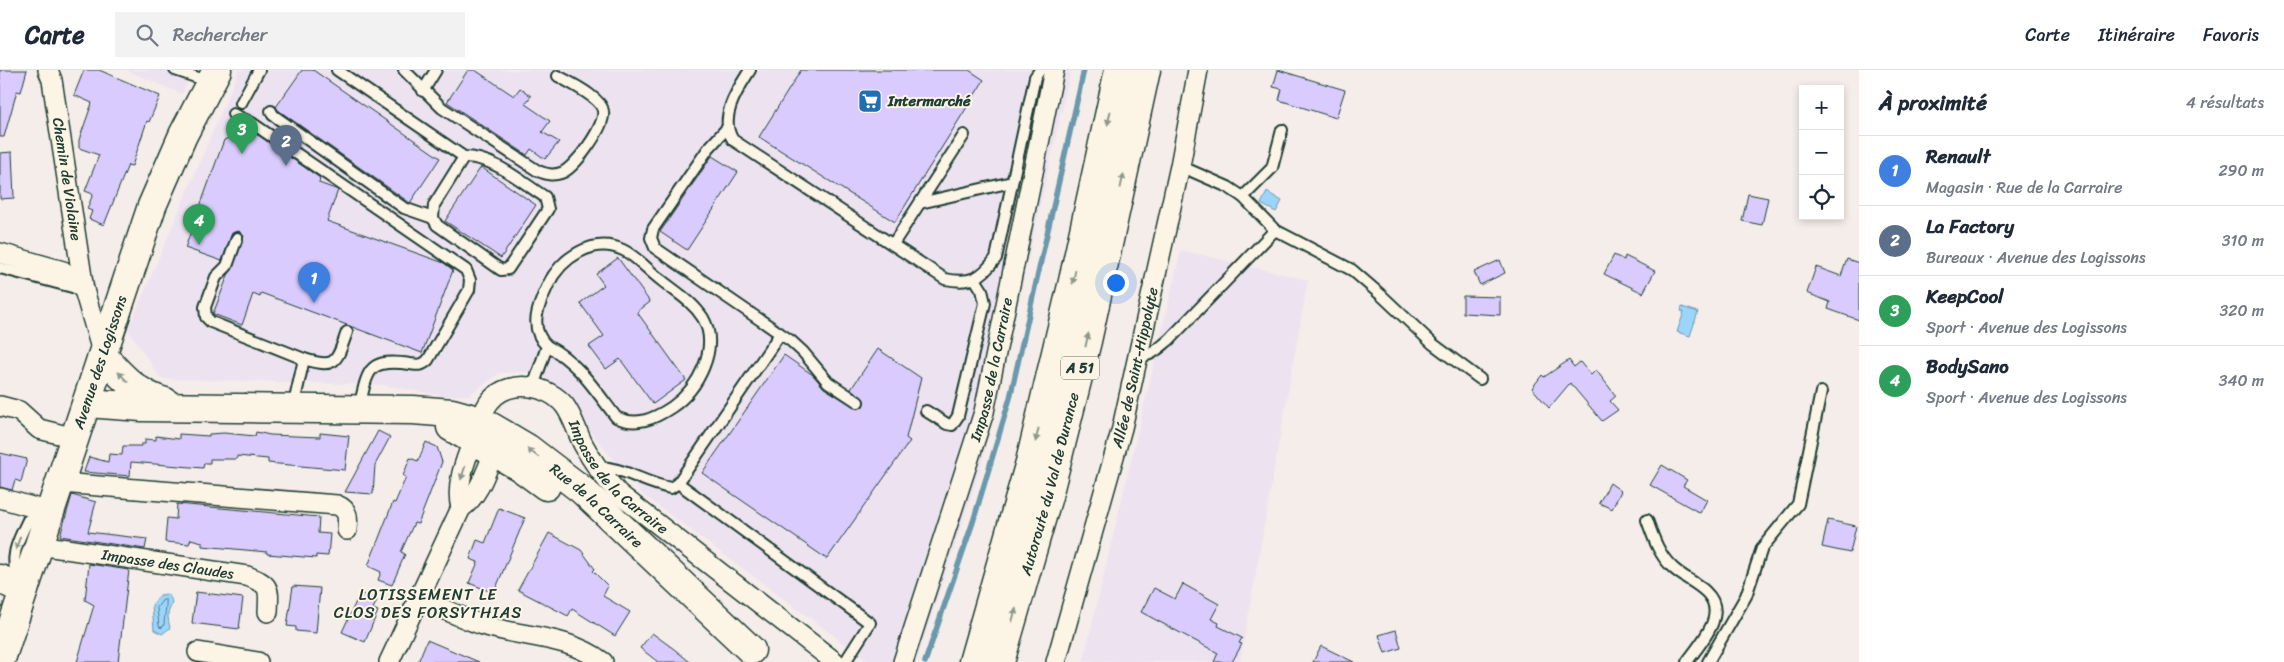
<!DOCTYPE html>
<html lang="fr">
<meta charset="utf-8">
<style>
:root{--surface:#fff;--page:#f2f2f3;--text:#1f2937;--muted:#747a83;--line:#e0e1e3;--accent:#1f6fb2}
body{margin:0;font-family:Sriracha,sans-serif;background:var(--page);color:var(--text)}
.controls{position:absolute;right:15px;top:15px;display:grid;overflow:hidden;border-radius:0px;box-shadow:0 2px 8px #0003}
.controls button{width:45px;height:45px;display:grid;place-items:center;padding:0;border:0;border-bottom:1px solid var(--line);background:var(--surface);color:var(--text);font:25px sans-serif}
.you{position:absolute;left:1115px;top:212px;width:18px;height:18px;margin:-12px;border:4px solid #fff;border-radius:50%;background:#1a73e8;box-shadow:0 0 0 8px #1a73e833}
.badge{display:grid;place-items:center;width:32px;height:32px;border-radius:50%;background:var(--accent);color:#fff;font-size:16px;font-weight:700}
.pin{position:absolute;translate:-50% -41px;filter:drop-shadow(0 1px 2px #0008)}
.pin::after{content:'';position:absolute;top:26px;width:18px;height:15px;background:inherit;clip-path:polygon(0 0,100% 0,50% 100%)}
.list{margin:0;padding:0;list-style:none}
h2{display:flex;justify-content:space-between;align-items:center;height:65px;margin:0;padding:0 20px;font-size:21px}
h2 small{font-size:16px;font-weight:400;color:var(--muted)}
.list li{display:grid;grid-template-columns:32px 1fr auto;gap:15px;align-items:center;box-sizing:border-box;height:70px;padding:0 20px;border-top:1px solid var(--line)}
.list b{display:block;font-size:19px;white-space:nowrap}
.list p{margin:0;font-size:16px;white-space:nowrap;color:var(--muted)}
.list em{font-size:16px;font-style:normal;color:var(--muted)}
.icon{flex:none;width:28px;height:28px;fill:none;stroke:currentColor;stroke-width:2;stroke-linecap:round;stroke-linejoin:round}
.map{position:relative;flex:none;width:1859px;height:592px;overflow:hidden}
header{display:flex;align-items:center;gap:30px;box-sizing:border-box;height:70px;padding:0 25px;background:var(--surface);border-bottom:1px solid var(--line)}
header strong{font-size:24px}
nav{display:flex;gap:28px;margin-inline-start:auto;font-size:18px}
.search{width:350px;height:45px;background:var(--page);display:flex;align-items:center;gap:12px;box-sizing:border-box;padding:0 18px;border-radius:0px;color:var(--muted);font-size:19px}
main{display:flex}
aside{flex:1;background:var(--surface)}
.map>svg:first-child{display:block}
</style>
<header>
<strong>Carte</strong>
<div class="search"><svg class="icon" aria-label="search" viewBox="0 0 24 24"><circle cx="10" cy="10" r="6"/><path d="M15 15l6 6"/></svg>Rechercher</div>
<nav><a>Carte</a><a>Itinéraire</a><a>Favoris</a></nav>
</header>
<main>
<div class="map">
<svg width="1859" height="592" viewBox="0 0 1859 592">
<rect width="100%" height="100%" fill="#f5edea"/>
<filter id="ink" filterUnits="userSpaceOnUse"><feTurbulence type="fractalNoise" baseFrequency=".02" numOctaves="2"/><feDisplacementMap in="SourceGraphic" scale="10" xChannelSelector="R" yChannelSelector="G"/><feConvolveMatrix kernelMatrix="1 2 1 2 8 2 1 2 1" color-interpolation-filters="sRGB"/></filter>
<g filter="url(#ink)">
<g fill="#ede3f0">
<polygon points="126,0 193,0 182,24"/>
<polygon points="239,0 1071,0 981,397 916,592 869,592 643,425 540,301 500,303 469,325 444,326 382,315 161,309 128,260"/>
<polygon points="1181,180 1308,210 1240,592 1083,592"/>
</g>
<g fill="#9cd5fc" stroke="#6a98ac">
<polygon points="1267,122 1282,131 1276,142 1261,134"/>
<polygon points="1682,237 1698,242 1690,266 1677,262 1684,242 1681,241"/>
<path d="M167,524c9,8 3,12 1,20 0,5 1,10 2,14l-8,6 -8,-4 -2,-25 8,-10z"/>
</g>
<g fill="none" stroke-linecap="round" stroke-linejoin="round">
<path stroke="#517a84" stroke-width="1" d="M163,530h3c1,4 -2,18 -2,25l-3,3 -2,-2 -2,-18z"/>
<polyline stroke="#6a98ac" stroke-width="5.5" points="925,592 973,452 1010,328 1084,0"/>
</g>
<g fill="#d9cbfe" stroke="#1f3d34">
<polygon points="0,0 27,0 21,22 17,21 4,67 0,67"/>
<polygon points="84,0 99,0 160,26 149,52 147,51 132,96 128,95 104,155 89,149 92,141 87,139 93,124 85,121 99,85 79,78 79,70 92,33 74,25"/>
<polygon points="302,0 313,0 440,88 410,133 278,40 276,37"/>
<polygon points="468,0 475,0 514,26 520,18 531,26 525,34 550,51 542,62 559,72 545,89 531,79 527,85 447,32"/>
<polygon points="801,0 969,0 984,10 895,152 759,67"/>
<polygon points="1278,0 1345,20 1336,48 1279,30 1282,19 1273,17"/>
<polygon points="246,60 258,65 320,108 319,113 338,120 327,151 444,193 453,200 422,283 261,223 260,227 253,224 242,255 213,244 228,205 233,198 244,166 239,161 232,163 222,191 185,178 224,70"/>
<polygon points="12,82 14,128 0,129 0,83"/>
<polygon points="712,86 738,102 687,180 660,162"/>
<polygon points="481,97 536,135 501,188 445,151"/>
<polygon points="1748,124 1768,128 1762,155 1742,151"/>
<polygon points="1614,185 1624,190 1625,186 1655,201 1643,223 1604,204"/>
<polygon points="618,188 650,232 637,242 686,310 653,334 620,289 606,299 589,276 604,266 580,233 604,215 596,204"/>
<polygon points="1847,189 1859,193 1859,250 1828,239 1830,232 1807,223 1816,197 1841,206"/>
<polygon points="1500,190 1505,203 1480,215 1474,202"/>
<polygon points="1463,226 1500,227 1500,245 1463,243"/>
<polygon points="878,279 921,308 906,368 910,371 827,489 702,403 784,285 813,305 824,318 858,339 863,336 864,329 851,319"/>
<polygon points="1569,290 1574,297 1580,292 1591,305 1596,300 1616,326 1610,331 1618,340 1602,351 1570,313 1549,338 1532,318 1542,305 1544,307"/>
<polygon points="378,361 390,367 375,395 373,424 345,422"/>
<polygon points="256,362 270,365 320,367 320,363 349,366 345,400 268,393 268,389 237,386 237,389 210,389 210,393 204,393 203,398 131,392 130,406 84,402 89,387 108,392 109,384 122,385 123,376 141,376 141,374 145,374 145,369 156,370 156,366 179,369 179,364 209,366 209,364 224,363 255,366"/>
<polygon points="426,372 437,377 442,392 418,454 414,453 401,482 405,484 392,515 378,510 381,502 368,496 393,432 395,433 406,407 403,406 410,388 418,391"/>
<polygon points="0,383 27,389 21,412 15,410 12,420 0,417"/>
<polygon points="1662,395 1687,410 1683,416 1707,430 1700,443 1650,415"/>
<polygon points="1610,413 1621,421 1612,439 1599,433"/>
<polygon points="72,425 96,432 88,462 147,469 145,479 60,466"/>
<polygon points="177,434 319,447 318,463 330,464 328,486 316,485 316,488 267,484 267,482 202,476 202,472 191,469 189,474 165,472 167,448 176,449"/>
<polygon points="499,438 525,448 494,523 469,513 478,492 470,489 477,470 485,473"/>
<polygon points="1828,450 1856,456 1850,483 1822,477"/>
<polygon points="549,463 581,480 595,499 593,501 608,516 603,526 630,542 615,566 572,539 568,546 518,520"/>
<polygon points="89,494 129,500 118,592 77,592 94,535 85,530"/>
<polygon points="1183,514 1219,534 1211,549 1219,553 1218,556 1242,568 1239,573 1242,574 1232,592 1214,592 1218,583 1141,542 1154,518 1175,529"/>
<polygon points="293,516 320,518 316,563 296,561 296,557 287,556"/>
<polygon points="196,522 243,528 239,559 192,553"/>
<polygon points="360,523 377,530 373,539 378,541 365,572 342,562"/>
<polygon points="1396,560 1401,578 1385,583 1379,565"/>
<polygon points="652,563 674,579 690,592 658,592 640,578"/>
<polygon points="427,570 479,592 418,592"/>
<polygon points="1321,576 1354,592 1313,592"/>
</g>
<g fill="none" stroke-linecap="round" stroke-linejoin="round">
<g stroke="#1f3d34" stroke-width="14">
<g id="lane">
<polyline points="175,0 210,12"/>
<path d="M337,0l127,87c30,0 56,24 81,40l3,12 -40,60 -7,1 -64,-45 -4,-7 1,-13 30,-48"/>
<path d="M404,0l38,38 96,63c8,3 14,5 23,2 13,-4 45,-47 42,-62 -1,-13 -33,-28 -45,-35"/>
<path d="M750,0c-12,19 -32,47 -17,70l212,139c25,5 36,0 51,-21l39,-181 5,-7"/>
<polyline points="423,21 436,0"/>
<polyline points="241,33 259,0"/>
<polyline points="271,41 273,45 404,138 433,148"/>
<path d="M233,44l19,9 214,147 4,10 -1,10 -41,70c-6,6 -10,5 -18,4 -43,-6 -42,6 -51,44"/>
<polyline points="727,58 708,79 653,159 651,168 655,178 791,271 803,282 828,312 858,332"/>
<polyline points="1180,96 1228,117 1243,127 1275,160 1352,200 1381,225 1433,274 1480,309"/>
<polyline points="1243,127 1272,98 1282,60"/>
<polyline points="920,133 1012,112"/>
<polyline points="237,168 227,196 216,207 205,237 206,247 211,252 304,289 293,338"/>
<polyline points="893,174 964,65"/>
<polyline points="0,198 76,218"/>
<path d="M1139,286c12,1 21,-9 30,-16l106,-110"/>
<path d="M304,289c33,10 32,3 43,-27"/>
<path d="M533,317l14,-41c31,16 48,44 69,71 20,10 38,2 56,-10 26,-18 48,-59 31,-89 -10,-16 -27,-26 -42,-38 -12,-9 -25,-24 -38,-30 -30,-14 -62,8 -75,35 -10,21 -20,43 -1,61"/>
<polyline points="926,341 947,354 952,355 958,346 985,233 982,220 975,209"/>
<path d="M595,397c28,-1 49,17 76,21l7,-5 102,-149"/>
<polyline points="678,413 870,553 845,592"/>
<path d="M1647,450c6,17 12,35 25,47 10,10 24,15 34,25 23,22 -5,50 -19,70"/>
<path d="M19,511c-11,-22 -1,-41 9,-61l16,-7"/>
<polyline points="1708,592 1746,526 1762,478 1798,434 1821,322"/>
</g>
</g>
<g stroke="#1f3d34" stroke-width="22">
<g id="street">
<path id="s1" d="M48,0l4,10 32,210 19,65"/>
<polyline points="0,183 63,201 84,220"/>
<polyline points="0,336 19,341 39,359 75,368"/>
<path d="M61,413l276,22c12,5 11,13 10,25"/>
<polyline points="0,428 50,442"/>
<path id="s2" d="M461,438c-7,-26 8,-56 17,-80 3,-9 7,-22 13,-28 19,-22 58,-15 74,6 8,11 12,26 18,38 10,19 21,34 36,50l216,168"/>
<path id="s3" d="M39,475l208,31c24,9 22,12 21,36"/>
<path d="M419,528c21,9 42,20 64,27 41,13 84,10 120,37"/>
<polyline points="198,582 258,592"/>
<path d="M389,592l72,-154c20,-13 27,-44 37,-65"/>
<path id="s4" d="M903,592l81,-250 70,-342"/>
<path id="s5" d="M1056,592l66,-234 58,-262 18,-96"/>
</g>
</g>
<g stroke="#1f3d34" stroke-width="31">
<g id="secondary">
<path d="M103,286c19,21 34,38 62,46"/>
<path id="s6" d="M87,333l55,4 271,3 39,3 29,8 46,27 55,42 169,160"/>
<polyline points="451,357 520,397 546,416"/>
<polyline points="0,509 24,520"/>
<path id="s7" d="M0,592l152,-456 31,-71 34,-65"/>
</g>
</g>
<g stroke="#1f3d34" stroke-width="31">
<g id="highway">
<polyline points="973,592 1030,392 1073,211 1119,0"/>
<path id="s8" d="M1000,592l48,-166 39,-155 59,-271"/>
</g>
</g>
<use href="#lane" stroke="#fcf5e5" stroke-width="10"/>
<use href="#street" stroke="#fcf5e5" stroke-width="19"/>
<use href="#secondary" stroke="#fcf5e5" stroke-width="28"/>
<use href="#highway" stroke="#fcf5e5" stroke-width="28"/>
</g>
<defs><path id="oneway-solid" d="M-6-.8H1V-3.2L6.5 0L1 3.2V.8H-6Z" transform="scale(1.25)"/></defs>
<g fill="#8e998c">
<use href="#oneway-solid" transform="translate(1109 48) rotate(102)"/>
<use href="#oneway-solid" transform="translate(1122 111) rotate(-78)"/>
<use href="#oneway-solid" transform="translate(1074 207) rotate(102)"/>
<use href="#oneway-solid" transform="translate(1087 270) rotate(-77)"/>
<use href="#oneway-solid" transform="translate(123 307) rotate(-134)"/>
<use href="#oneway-solid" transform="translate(1037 365) rotate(103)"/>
<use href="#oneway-solid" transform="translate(533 383) rotate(-143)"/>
<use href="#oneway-solid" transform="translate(463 403) rotate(108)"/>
<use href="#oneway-solid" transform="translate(18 473) rotate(109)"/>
<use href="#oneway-solid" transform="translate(1014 545) rotate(-74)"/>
</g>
</g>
<defs>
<g id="supermarket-square" transform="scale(1.25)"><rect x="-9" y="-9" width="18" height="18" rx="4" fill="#1f6fb2" stroke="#fcf5e5"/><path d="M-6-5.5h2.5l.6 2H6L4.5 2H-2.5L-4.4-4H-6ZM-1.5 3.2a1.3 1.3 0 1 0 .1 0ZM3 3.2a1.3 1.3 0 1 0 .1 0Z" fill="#fff"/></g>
</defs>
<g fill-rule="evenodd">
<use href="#supermarket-square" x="870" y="31"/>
</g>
<g text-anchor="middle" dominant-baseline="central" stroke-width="4" stroke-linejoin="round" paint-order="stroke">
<rect fill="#fcf5e5" stroke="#617469" stroke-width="1" x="1061" y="286.5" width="38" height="23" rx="4"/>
<g font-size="14" font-weight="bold" fill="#1f3d34">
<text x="1080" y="298">A 51</text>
</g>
<g font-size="15" font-weight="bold" fill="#1f3d34" stroke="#fcf5e5" text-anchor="start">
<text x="888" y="31">Intermarché</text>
</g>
<g font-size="15" fill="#1f3d34" stroke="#fcf5e5">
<text stroke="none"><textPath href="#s1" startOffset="111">Chemin de Violaine</textPath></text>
<text stroke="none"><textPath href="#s7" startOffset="316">Avenue des Logissons</textPath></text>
<text stroke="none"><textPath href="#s5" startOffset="305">Allée de Saint-Hippolyte</textPath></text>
<text stroke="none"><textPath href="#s4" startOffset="306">Impasse de la Carraire</textPath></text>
<text stroke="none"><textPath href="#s2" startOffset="288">Impasse de la Carraire</textPath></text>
<text stroke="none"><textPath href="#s8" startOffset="185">Autoroute du Val de Durance</textPath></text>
<text stroke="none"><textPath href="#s6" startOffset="539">Rue de la Carraire</textPath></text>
<text stroke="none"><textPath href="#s3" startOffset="130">Impasse des Claudes</textPath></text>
</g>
<g font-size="16" letter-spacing="1" fill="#1f3d34" stroke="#fcf5e5">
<text x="428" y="524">LOTISSEMENT LE<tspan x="428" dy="18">CLOS DES FORSYTHIAS</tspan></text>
</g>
</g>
</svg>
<div class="controls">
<button>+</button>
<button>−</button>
<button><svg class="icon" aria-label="locate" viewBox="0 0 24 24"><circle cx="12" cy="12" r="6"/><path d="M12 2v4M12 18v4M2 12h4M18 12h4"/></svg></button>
</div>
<div class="you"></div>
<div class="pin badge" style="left:314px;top:233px;background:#3f7fe0">1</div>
<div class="pin badge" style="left:286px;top:96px;background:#5c6f8a">2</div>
<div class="pin badge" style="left:242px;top:84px;background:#2e9e5b">3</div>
<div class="pin badge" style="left:199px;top:175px;background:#2e9e5b">4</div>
</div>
<aside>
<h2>À proximité<small>4 résultats</small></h2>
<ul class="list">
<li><span class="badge" style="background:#3f7fe0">1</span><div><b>Renault</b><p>Magasin · Rue de la Carraire</p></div><em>290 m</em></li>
<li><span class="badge" style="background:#5c6f8a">2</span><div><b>La Factory</b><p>Bureaux · Avenue des Logissons</p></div><em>310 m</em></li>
<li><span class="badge" style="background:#2e9e5b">3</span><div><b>KeepCool</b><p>Sport · Avenue des Logissons</p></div><em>320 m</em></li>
<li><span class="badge" style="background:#2e9e5b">4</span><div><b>BodySano</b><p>Sport · Avenue des Logissons</p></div><em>340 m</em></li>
</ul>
</aside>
</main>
